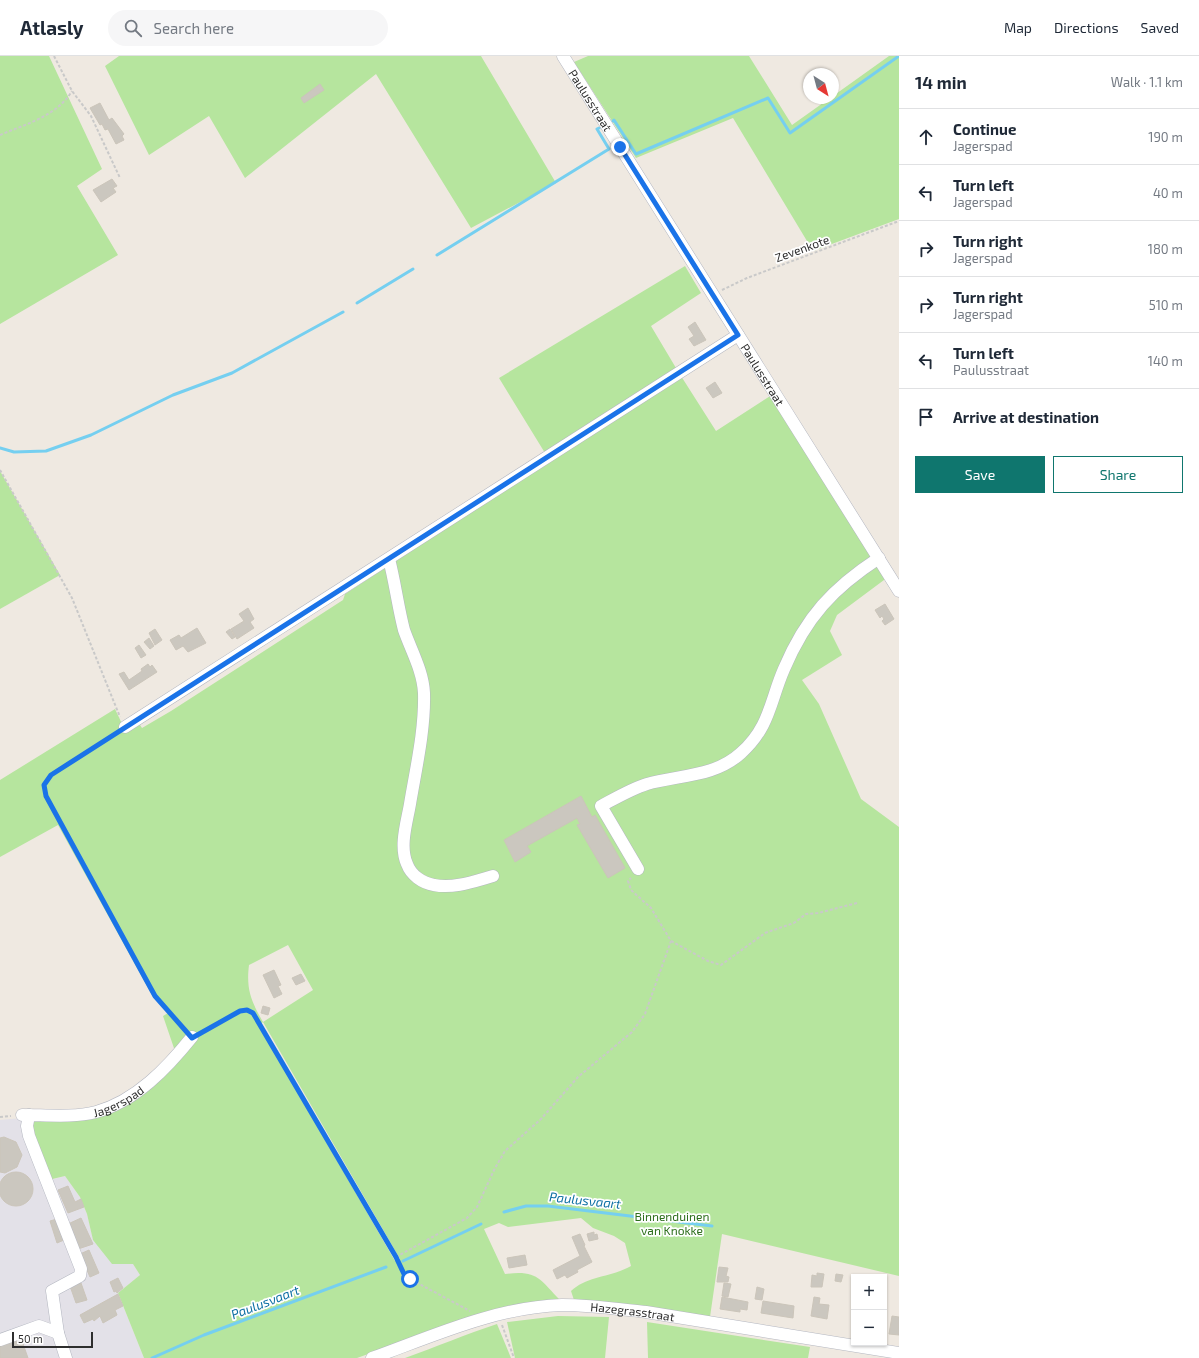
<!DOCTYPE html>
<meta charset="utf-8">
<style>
:root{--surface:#fff;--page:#f6f6f7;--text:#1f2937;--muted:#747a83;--line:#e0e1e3;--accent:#0f766e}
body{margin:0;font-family:"Exo 2",sans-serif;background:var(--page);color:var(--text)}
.controls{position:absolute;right:12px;bottom:12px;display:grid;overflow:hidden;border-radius:0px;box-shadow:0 1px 3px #0004}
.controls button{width:36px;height:36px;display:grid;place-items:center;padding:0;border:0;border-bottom:1px solid var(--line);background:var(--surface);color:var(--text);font:20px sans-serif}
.compass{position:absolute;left:803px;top:12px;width:36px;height:36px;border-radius:50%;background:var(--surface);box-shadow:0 1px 3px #0004;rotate:144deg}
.scale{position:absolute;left:12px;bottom:10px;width:81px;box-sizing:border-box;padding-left:4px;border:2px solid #2e2e2e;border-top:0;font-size:11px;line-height:14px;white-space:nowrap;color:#2e2e2e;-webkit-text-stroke:3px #fff;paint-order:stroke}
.stop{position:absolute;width:12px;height:12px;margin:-9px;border:3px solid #1a73e8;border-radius:50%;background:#fff}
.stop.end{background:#1a73e8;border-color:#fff;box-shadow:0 1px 4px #0008}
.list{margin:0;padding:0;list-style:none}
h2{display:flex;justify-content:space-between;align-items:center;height:52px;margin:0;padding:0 16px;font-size:17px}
h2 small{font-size:13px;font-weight:400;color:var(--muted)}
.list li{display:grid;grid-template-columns:26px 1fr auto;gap:12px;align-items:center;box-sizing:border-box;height:56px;padding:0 16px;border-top:1px solid var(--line)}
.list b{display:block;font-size:15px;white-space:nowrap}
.list p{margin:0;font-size:13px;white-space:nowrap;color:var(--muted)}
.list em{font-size:13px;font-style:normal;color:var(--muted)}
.actions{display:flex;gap:8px;padding:12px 16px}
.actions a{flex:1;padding:9px 0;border:1px solid var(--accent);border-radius:0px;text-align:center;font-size:14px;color:var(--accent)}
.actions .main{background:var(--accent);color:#fff}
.icon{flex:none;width:22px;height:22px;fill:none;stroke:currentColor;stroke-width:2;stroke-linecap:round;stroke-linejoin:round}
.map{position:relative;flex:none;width:899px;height:1302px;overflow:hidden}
header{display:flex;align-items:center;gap:24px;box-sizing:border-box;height:56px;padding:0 20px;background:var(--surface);border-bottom:1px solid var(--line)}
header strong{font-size:19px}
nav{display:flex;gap:22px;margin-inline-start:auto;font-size:14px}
.search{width:280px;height:36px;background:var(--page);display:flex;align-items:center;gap:10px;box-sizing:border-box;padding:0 14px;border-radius:22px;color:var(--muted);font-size:15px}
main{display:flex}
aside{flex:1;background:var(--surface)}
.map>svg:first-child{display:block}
</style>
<header>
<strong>Atlasly</strong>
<div class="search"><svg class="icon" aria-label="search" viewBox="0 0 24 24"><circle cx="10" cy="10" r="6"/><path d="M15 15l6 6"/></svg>Search here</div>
<nav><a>Map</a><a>Directions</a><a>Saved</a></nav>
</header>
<main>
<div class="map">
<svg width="899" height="1302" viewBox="0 0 899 1302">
<rect width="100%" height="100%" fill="#efe9e1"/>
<polygon fill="#e3e1e8" points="21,1062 43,1126 65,1120 80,1141 87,1158 93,1184 103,1195 133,1208 140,1219 118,1237 144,1302 0,1302 0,1064"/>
<g fill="#b6e59e" fill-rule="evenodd">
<polygon points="0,0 49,0 102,113 77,130 118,199 0,268"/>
<polygon points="119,0 481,0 556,127 471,172 376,18 245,122 209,60 149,99 105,10"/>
<polygon points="588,0 749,0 792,69 830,42 833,42 833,40 889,0 899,0 899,163 813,195 733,62 636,102 574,6"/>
<polygon points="685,210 701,237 651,270 676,312 545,397 499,322"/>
<path d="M681,320l35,55 62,-40 114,181 -8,8 -47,35 -7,16 12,24 -40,25 17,24 42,95 38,28v449l-177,-42 -12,83 -136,-17 -3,-9c16,-15 41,-14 60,-25l-6,-23 -11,-7 -21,-8 -12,-10 -73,9 -9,-4 -15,6 21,45c33,-4 34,5 55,26l-85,16 -118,42h-213l-26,-65 22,-18 -7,-11h-21l-19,-24 -6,-26 -7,-17 -15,-21 -17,4 -18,-50 4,-11 80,-11 62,-54 -13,-38 5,-3 -15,-16 -95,-172 -58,32v-77l115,-71 10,21 15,-5 2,3 29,-17 172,-111 2,-6 40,-26zM288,889l25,45 -50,32c-12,-21 -17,-33 -14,-57zM263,966l137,237v1l-5,1 -136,-236z"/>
<polygon points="0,415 60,519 0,553"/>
<polygon points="558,1260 609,1261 605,1302 515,1302 507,1266"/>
<polygon points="647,1266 810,1291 808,1302 648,1302"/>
<path d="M497,1268l14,34h-106c31,-11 61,-24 92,-34z"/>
</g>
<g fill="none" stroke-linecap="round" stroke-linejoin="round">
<g stroke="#75cff0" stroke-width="3">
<polyline points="613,65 614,64 636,98 768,42 790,77 899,0"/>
<polyline points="437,199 609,93 597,73 599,72"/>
<polyline points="357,247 413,213"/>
<polyline points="0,392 14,396 46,395 91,379 173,339 232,317 343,256"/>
<polyline points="504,1156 526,1150 548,1150 712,1170"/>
<polyline points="403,1205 481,1168"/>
<polyline points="152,1302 204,1279 386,1211"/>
</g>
</g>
<g fill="#cbc7bf" stroke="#cbc5ba">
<polygon points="320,28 324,34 304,47 301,42"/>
<polygon points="100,47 109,64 112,62 124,78 122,80 124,84 116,88 108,73 105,74 102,68 100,69 90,52"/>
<polygon points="112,123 117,130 113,132 116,136 101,146 93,134"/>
<polygon points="695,266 706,284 694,290 689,283 694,280 688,271"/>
<polygon points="715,326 722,337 713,342 706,332"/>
<polygon points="885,548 894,563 885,569 882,565 884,563 882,560 880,562 875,554"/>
<polygon points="248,552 254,563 250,566 254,572 237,583 231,573 244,565 239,558"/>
<polygon points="197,572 206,587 188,596 183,590 176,594 170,584 179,579 181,582"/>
<polygon points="155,573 162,584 155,589 149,577"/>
<polygon points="230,573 235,581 232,583 226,576"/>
<polygon points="149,582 154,590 150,593 144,586"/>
<polygon points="139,589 146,599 141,602 135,592"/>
<polygon points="148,608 150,611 152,609 157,616 129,634 119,618 124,616 129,624 142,615 141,613"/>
<polygon points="581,740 592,761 595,759 625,812 608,822 577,769 580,768 577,762 527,790 531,796 515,806 504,784"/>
<polygon points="274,914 281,929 278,930 282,938 274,942 263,919"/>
<polygon points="301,918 305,925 296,929 292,922"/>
<polygon points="263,950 270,952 268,959 261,957"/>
<polygon points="4,1081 16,1086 22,1099 17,1111 5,1117 0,1116 0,1082"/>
<circle cx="16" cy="1133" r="17"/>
<polygon points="68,1130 75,1146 81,1143 84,1151 68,1157 58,1134"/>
<polygon points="81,1162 93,1188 78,1193 68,1168"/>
<polygon points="57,1163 64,1184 57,1187 50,1165"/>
<polygon points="594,1176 594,1179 597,1178 598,1183 589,1185 587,1178"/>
<polygon points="580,1178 585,1189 584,1190 592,1206 577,1214 578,1216 567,1222 565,1219 557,1223 553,1214 580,1200 572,1181"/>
<polygon points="89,1194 99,1217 90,1221 80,1198"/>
<polygon points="525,1199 527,1209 509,1212 507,1202"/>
<polygon points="719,1211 728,1212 726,1220 729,1221 728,1226 717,1226"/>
<polygon points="817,1217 824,1218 822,1231 811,1231 812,1219 817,1220"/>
<polygon points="836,1218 843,1219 841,1226 835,1225"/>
<polygon points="118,1222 123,1232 117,1237 116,1235 114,1236 110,1226"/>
<polygon points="81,1227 87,1244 76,1247 70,1230"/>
<polygon points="724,1227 731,1228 728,1241 722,1240"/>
<polygon points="757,1231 764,1233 762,1244 755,1243"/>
<polygon points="118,1238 123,1250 115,1254 117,1259 103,1267 100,1260 94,1265 93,1263 84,1267 80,1259"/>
<polygon points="722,1241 748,1246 747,1254 740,1253 740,1256 720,1253"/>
<polygon points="814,1241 820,1242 819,1248 829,1249 827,1263 811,1260"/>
<polygon points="763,1245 794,1250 793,1262 761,1257"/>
<polygon points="892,1260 899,1261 899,1279 889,1278"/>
<polygon points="18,1284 19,1287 22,1285 28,1302 0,1302 0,1290"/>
</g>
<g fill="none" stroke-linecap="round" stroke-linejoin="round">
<g stroke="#b4b7c1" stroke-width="13">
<g id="minor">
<path id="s1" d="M563,0l336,535"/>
<path d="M389,503c6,23 9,48 15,71 7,20 19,41 20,63 1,37 -8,75 -14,111 -3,18 -11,42 -3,60 4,11 15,19 27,21 20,4 41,-4 59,-9"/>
<path d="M125,671c205,-129 408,-262 613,-392"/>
<path d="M638,813l-37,-63c15,-8 30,-17 46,-22 32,-9 68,-7 94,-31 29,-26 29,-52 43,-84 22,-52 49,-81 95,-111"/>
<path id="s2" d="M22,1059c24,0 51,3 74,-3 40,-11 71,-44 96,-75"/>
<polyline points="29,1059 27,1070 29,1080 81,1213 80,1220 52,1235 58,1277 66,1302"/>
<polyline points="0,1284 39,1270 58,1277"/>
<path id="s3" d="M372,1302c61,-22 124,-51 190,-53 28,0 56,4 84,7l253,41"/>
</g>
</g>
<g stroke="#c9c9c9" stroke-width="2" stroke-dasharray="3 2" stroke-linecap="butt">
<polyline points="54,0 72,35 91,60 120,122"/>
<path d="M0,79c26,-11 57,-19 72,-44"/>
<polyline points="722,234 747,222 899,165"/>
<polyline points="0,414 72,542 120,661"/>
<polyline points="115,677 51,719 44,729 46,740 155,939 186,973"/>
<polyline points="671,885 708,905 721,909 765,877 794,867 806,858 818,857 857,847"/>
<polyline points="201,977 240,955 247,954 253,957 396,1201 404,1218 410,1223 470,1255"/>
<polyline points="0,1061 11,1060"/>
<polyline points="396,1201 467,1162 477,1151 495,1112 505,1095 541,1063 578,1021 632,976 645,958 671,885 651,852 631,834 628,825 631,822"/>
<polyline points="502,1269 514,1302"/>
</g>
<use href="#minor" stroke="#fff" stroke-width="12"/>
</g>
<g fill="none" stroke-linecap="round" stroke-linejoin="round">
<polyline stroke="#1a73e8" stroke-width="5" points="410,1223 404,1218 396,1201 253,957 247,954 240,955 192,982 155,940 46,740 44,729 51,719 738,279 620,91"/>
</g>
<g text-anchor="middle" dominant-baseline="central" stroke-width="3.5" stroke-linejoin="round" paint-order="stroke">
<g font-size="12" fill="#2e2e2e" stroke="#fff">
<text stroke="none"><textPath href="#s1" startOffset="52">Paulusstraat</textPath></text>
<text transform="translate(802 192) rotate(-20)">Zevenkote</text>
<text stroke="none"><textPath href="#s1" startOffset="376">Paulusstraat</textPath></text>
<text stroke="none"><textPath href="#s2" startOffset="99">Jagerspad</textPath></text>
<text stroke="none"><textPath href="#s3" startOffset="269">Hazegrasstraat</textPath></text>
</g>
<g font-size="12" fill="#2c6e1b" stroke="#fff">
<text x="672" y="1160">Binnenduinen<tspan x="672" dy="14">van Knokke</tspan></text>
</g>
<g font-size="13" font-style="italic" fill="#0d6fa3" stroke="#fff">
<text transform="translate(585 1144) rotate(6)">Paulusvaart</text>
<text transform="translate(265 1246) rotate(-21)">Paulusvaart</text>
</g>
</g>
</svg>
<div class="controls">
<button>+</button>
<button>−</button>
</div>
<svg class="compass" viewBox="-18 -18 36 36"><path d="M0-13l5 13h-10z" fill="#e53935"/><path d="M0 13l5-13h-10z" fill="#747a83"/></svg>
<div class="scale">50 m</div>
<div class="stop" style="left:410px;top:1223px"></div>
<div class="stop end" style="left:620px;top:91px"></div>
</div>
<aside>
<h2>14 min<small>Walk · 1.1 km</small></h2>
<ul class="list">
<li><svg class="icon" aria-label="ahead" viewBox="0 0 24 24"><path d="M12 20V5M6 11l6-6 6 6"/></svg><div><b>Continue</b><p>Jagerspad</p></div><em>190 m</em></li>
<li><svg class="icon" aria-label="left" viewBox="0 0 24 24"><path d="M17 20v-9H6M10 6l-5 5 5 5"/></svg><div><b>Turn left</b><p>Jagerspad</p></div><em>40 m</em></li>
<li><svg class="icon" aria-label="right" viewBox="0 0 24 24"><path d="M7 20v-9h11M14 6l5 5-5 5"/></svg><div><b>Turn right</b><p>Jagerspad</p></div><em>180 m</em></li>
<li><svg class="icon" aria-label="right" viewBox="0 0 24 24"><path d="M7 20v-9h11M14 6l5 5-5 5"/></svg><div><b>Turn right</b><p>Jagerspad</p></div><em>510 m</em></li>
<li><svg class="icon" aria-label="left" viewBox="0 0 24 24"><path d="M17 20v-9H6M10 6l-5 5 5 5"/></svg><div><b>Turn left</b><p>Paulusstraat</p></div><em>140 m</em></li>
<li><svg class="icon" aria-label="arrive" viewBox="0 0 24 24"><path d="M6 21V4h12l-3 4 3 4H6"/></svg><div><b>Arrive at destination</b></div></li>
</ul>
<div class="actions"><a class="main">Save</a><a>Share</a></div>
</aside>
</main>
